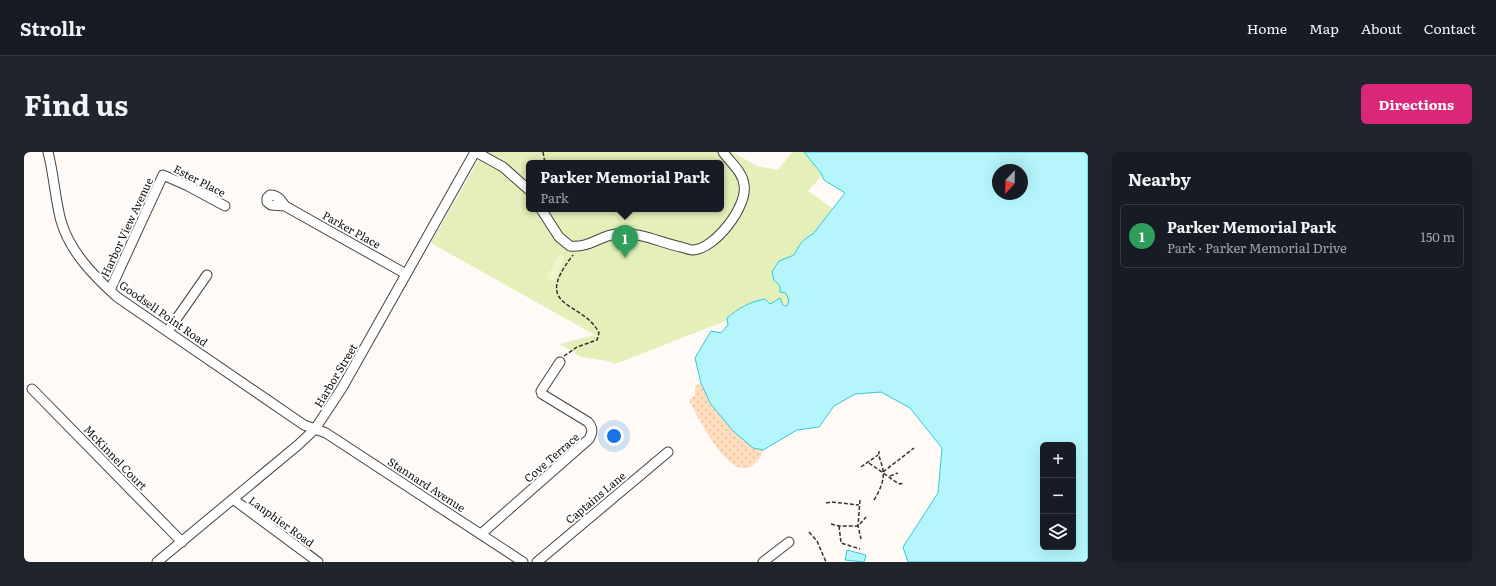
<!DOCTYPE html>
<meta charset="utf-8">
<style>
:root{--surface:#171b24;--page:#20242c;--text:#f1f3f6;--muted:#9ea1a6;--line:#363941;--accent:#db2777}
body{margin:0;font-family:Literata,serif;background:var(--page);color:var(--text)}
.controls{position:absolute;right:12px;bottom:12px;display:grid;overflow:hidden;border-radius:6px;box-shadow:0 4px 16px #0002}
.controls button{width:36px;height:36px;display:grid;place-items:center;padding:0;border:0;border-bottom:1px solid var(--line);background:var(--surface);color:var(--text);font:20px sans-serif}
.compass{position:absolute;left:968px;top:12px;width:36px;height:36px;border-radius:50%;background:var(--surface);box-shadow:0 4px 16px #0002;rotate:202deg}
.you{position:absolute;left:590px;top:284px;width:14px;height:14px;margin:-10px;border:3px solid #fff;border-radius:50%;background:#1a73e8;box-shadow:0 0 0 6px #1a73e833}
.badge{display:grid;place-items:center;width:26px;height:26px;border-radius:50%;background:var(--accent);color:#fff;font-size:13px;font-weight:700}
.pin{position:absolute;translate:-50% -33px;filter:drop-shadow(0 1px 2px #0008)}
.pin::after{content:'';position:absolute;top:21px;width:14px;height:12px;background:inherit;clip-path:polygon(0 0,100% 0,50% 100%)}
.popup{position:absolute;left:502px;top:8px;width:198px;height:52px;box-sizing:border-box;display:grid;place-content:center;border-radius:6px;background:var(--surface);filter:drop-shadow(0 1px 3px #0005);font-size:13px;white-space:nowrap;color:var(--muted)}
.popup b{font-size:15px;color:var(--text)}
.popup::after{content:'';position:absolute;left:50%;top:100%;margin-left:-8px;border:8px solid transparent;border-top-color:var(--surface)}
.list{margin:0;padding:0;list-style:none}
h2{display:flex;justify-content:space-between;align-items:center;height:52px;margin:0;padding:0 16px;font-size:17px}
h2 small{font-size:13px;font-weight:400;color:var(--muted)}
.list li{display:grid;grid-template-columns:26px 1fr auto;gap:12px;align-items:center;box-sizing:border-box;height:64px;margin:0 8px 8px;padding:0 8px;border:1px solid var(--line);border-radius:6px}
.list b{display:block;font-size:15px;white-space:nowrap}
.list p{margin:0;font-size:13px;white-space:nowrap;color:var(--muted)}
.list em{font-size:13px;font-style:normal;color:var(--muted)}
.icon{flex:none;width:22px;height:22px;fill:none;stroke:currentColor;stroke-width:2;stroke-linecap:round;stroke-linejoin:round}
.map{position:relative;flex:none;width:1064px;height:410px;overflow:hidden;border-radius:6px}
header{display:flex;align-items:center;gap:24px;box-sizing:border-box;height:56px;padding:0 20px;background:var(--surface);border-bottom:1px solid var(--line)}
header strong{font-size:19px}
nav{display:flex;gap:22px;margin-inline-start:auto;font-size:14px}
.intro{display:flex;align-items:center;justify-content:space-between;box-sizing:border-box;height:96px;padding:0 24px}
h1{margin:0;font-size:28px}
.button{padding:10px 18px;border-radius:6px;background:var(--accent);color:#fff;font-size:14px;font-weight:700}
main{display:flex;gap:24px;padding:0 24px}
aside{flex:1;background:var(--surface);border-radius:6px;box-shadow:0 4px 16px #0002}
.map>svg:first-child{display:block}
</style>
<header>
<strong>Strollr</strong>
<nav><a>Home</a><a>Map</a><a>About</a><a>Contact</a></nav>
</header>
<div class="intro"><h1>Find us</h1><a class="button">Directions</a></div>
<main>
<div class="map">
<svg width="1064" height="410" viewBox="0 0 1064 410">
<defs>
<pattern id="sand-dots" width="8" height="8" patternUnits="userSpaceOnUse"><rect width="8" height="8" fill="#ffddbd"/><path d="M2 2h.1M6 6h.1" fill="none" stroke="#dabda1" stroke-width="1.8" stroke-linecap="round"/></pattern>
</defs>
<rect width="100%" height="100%" fill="#fffaf5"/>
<path fill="#e4efb9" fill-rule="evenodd" d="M459,0h249l25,14 21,4 14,-18h33l5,15 -22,24 31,22 -51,92 -7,-3 -40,13 -126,49 -7,-3 -27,-4 -21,-13 35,-9 -164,-92zM505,11h192v46h-192z"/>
<path fill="url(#sand-dots)" d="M677,231l9,21 23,27 20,17 10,2c-2,7 -4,10 -10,15 -23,19 -56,-50 -64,-65l6,-5v-9z"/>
<polygon fill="#f2f5cc" points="534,102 541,105 529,130 523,127"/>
<g fill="#b4f6fc" stroke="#33c8da" fill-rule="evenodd">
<path d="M780,0h284v410h-180l-5,-15 35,-54 4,-45 -32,-40 -29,-16 -26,2 -21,12 -15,21 -22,3 -34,20 -10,-2 -20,-17 -23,-28 -9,-20 -6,-25 16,-27 10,2 7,-8 -1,-7c12,-10 22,-16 38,-19l5,5 10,-6 3,7 4,1 2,-5 -3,-8 -6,-1v-6l-6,-6 -2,-8 7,-11 15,-6c5,-10 9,-16 19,-21l32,-41 -21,-13 -3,-7zM974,18h24v24h-24zM1019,293h30v102h-30z"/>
<polygon points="823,398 842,403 840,410 821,408"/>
</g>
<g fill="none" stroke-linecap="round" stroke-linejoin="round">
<g stroke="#444" stroke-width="11">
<g id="minor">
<path d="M24,0c6,23 7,47 13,69 9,31 33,55 56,76l187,128 22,8 197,129"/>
<polyline points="452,0 479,15 505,38"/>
<path d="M261,54l-14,-1 -4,-3v-4l3,-3c8,0 11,5 15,11l121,68"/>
<path d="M517,57l18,28 11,9c20,2 29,-10 46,-12 22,-3 45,9 65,13 4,1 9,3 12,3 22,-1 55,-44 51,-65 -1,-13 -14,-23 -21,-33"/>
<polyline points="86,138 139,23 164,34 201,54"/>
<polyline points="144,179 183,123"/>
<polyline points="8,237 158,390"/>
<polyline points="209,347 294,410"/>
<path d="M457,382l108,-95c4,-7 4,-11 -1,-17l-46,-28 -1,-3 19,-29"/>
<polyline points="133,410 274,293 291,277 318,236 451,0"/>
<polyline points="513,410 644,300"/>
<polyline points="739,410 765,390"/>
</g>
</g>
<g stroke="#333" stroke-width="1.5" stroke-dasharray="4 2" stroke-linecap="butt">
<polyline points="519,0 521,11"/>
<path d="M540,204l13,-9 20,-7 2,-7c-16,-33 -69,-23 -26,-78"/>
<polyline points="845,311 872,330 876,332 879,331"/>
<polyline points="837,315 854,303"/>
<polyline points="859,320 890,296"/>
<polyline points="866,324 874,321"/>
<polyline points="836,348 834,374 837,387"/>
<path d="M850,348c6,-10 12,-22 8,-34 -1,-6 -4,-9 -3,-15"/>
<polyline points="802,351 808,350 835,353"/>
<polyline points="807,372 815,374 834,374 842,365"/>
<polyline points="815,374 817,391 836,397"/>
<polyline points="785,380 793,389 802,410"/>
</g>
<use href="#minor" stroke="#fff" stroke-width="9"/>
</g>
<g text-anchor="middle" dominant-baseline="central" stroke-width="4" stroke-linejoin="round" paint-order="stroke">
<g font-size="11" fill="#111" stroke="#fff">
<text transform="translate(176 28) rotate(27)">Ester Place</text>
<text transform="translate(102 75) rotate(-65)">Harbor View Avenue</text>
<text transform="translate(328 77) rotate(29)">Parker Place</text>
<text transform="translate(140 161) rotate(35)">Goodsell Point Road</text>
<text transform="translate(311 223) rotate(-59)">Harbor Street</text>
<text transform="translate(92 305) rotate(46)">McKinnel Court</text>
<text transform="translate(527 305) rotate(-41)">Cove Terrace</text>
<text transform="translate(403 332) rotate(33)">Stannard Avenue</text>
<text transform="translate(571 345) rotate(-40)">Captains Lane</text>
<text transform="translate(258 369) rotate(36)">Lanphier Road</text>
</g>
</g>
</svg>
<div class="controls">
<button>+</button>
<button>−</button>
<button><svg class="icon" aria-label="layers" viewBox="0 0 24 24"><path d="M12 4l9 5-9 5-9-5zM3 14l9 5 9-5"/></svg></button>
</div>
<svg class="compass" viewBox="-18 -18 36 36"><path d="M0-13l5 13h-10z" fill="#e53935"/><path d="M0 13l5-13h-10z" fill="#9ea1a6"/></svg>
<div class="you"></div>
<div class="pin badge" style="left:601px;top:106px;background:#2e9e5b">1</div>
<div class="popup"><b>Parker Memorial Park</b>Park</div>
</div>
<aside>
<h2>Nearby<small></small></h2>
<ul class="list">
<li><span class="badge" style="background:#2e9e5b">1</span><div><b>Parker Memorial Park</b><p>Park · Parker Memorial Drive</p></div><em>150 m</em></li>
</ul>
</aside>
</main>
